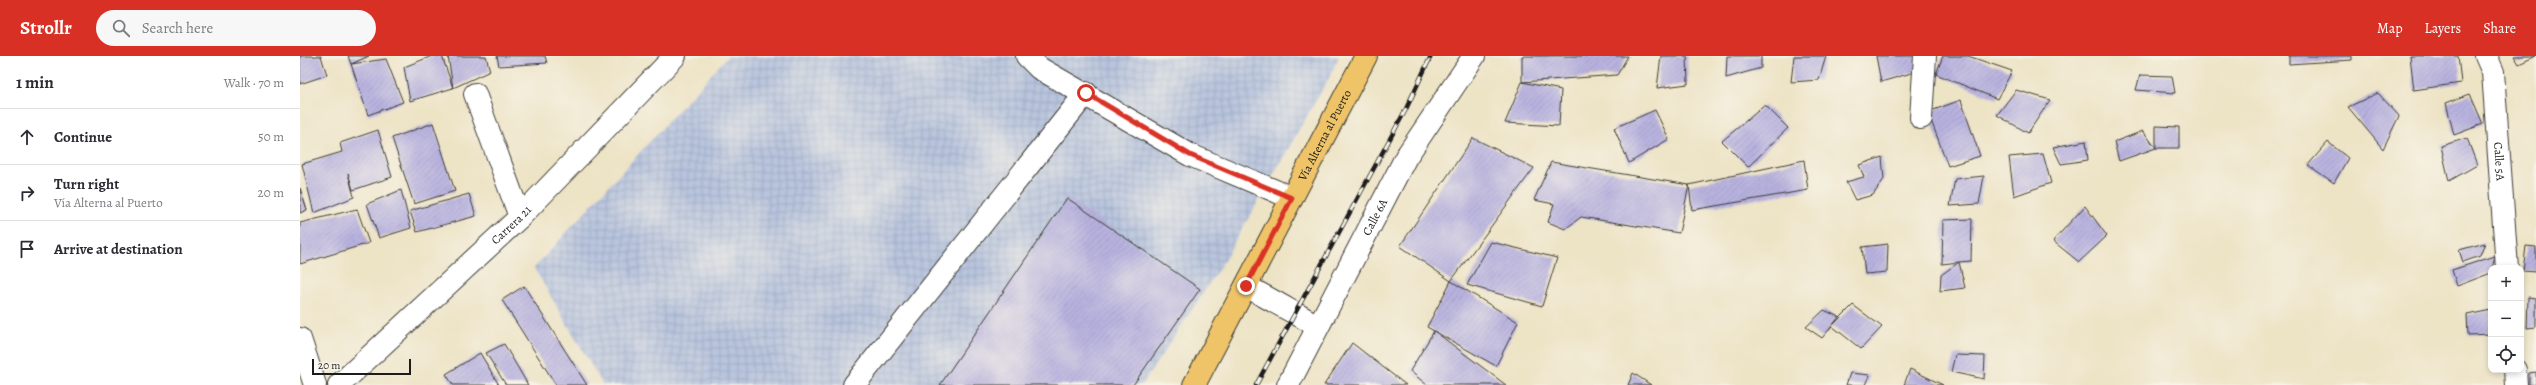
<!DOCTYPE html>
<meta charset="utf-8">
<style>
:root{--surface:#fff;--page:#f7f7f7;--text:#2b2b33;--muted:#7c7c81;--line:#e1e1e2;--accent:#d93025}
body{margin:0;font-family:Alegreya,serif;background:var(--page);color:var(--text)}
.controls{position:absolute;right:12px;bottom:12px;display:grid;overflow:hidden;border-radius:8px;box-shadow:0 2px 6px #0003}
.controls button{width:36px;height:36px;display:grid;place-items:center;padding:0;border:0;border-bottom:1px solid var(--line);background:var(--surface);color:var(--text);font:20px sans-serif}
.scale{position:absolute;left:12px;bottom:10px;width:99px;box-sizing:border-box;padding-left:4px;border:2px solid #1c1c1c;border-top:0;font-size:11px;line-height:14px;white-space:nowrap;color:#1c1c1c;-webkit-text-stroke:3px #f7f3e8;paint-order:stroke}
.stop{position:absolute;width:12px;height:12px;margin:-9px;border:3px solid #d93025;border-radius:50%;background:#fff}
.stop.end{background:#d93025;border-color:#fff;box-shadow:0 1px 4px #0008}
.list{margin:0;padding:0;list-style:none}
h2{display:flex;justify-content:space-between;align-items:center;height:52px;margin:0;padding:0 16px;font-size:17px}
h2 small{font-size:13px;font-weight:400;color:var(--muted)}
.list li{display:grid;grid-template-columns:26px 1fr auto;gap:12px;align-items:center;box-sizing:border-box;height:56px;padding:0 16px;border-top:1px solid var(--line)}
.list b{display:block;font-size:15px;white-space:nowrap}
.list p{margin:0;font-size:13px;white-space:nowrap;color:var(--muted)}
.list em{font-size:13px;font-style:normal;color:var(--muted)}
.icon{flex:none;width:22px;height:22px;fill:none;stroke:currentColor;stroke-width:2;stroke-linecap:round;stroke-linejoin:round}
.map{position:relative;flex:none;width:2236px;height:329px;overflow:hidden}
header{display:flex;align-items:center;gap:24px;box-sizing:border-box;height:56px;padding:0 20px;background:var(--accent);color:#fff}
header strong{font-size:19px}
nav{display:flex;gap:22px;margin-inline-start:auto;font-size:14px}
.search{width:280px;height:36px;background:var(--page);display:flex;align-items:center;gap:10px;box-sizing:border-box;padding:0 14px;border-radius:22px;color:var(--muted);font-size:15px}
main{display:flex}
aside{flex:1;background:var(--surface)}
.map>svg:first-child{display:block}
</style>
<header>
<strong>Strollr</strong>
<div class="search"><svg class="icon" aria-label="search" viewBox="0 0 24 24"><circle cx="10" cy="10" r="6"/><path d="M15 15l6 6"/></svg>Search here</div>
<nav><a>Map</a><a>Layers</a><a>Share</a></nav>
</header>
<main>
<aside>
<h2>1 min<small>Walk · 70 m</small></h2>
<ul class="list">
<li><svg class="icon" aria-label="ahead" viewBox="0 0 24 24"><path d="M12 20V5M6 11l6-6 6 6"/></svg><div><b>Continue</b></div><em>50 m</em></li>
<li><svg class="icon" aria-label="right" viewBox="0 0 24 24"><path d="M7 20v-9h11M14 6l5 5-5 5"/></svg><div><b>Turn right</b><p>Vía Alterna al Puerto</p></div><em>20 m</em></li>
<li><svg class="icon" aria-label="arrive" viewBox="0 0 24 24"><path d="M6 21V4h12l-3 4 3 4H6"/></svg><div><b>Arrive at destination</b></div></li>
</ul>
</aside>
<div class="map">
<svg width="2236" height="329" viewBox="0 0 2236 329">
<defs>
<pattern id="industrial-grid" width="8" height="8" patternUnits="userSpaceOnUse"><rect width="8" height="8" fill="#b9c5de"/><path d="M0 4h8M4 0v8" fill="none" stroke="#9ea9be"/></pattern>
<pattern id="building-hatch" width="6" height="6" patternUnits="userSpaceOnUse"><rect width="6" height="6" fill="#b8b2df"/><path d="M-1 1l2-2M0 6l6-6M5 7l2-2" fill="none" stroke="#9e98bf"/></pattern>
</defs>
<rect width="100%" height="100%" fill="#f7f3e8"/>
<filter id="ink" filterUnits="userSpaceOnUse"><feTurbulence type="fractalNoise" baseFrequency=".025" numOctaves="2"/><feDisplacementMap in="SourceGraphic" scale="8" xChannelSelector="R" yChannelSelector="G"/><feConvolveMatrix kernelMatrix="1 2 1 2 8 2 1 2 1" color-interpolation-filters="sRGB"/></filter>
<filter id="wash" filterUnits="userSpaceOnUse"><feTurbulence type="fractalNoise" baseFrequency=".012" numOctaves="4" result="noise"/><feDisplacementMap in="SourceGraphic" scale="16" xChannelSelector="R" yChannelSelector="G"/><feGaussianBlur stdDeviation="0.9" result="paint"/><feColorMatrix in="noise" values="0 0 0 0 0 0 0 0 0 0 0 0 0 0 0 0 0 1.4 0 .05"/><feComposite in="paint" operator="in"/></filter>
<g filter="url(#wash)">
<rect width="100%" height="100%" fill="#ede3c5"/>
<polygon fill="url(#industrial-grid)" points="428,0 1039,0 1029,22 922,208 842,329 303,329 234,212"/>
<g id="blocks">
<g fill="url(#building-hatch)">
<polygon points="0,0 21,0 27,19 0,28"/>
<polygon points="48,0 69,0 51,8 86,3 103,46 68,59 51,8"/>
<polygon points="132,0 142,0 153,32 148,0 186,0 190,15 153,32 110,45 104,11"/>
<polygon points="197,0 245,0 247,7 199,10"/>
<polygon points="1222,0 1328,0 1317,19 1222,26"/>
<polygon points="1361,0 1387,0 1388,28 1357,32"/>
<polygon points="1427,0 1461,0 1461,12 1426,22"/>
<polygon points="1494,0 1526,0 1519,24 1491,26"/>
<polygon points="1576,0 1615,0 1618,15 1581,26"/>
<polygon points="1643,0 1668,0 1712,15 1697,43 1636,18"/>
<polygon points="1989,0 2052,0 2052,4 1989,8"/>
<polygon points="2110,0 2158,0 2161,27 2114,34"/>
<polygon points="2214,0 2236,0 2219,8"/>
<polygon points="1840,19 1872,20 1875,37 1836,34"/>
<polygon points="1222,26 1261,34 1259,70 1205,67"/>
<polygon points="1716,34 1750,44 1728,77 1697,59"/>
<polygon points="2078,37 2099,60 2083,93 2048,51"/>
<polygon points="2170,38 2183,68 2154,79 2146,47"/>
<polygon points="1661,44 1680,100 1648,110 1628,56"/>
<polygon points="1465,49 1488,72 1448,111 1422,85"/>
<polygon points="1355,54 1369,83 1329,107 1314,72"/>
<polygon points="133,67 155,135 114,148 92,82"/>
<polygon points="1856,70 1879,71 1879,92 1856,92"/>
<polygon points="78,74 92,121 53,134 48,117 54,141 14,157 2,108 42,96 40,87"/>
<polygon points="1843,75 1856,92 1819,105 1814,86"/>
<polygon points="1173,82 1234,112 1151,225 1100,190"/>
<polygon points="2167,82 2177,109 2149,125 2141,90"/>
<polygon points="1786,85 1788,104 1761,108 1753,91"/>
<polygon points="2028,86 2048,102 2034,127 2008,109"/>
<polygon points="1743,98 1751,127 1714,140 1709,101"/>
<polygon points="1582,101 1584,123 1573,139 1555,144 1546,126 1564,121 1559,109"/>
<polygon points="1504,104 1508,134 1392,154 1389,129"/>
<polygon points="1251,106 1389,129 1379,177 1281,161 1265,173 1248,166 1254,148 1234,144"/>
<polygon points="1684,120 1679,148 1650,150 1655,123"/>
<polygon points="0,132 7,154 0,157"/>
<polygon points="101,134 111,172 79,182 67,148"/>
<polygon points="169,138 176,160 117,176 110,155"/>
<polygon points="767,142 900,233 833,329 640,329"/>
<polygon points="1785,150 1807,180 1779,206 1753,185"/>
<polygon points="57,153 69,187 0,208 0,167"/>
<polygon points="1672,163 1671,205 1659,206 1665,232 1640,235 1641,219 1659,206 1642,208 1643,164"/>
<polygon points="1191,186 1257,202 1242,250 1167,229"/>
<polygon points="2185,187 2180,200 2163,206 2159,194"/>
<polygon points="1588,188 1587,216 1565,218 1562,191"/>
<polygon points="2226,190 2236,191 2236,216 2223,215"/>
<polygon points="2195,200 2191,217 2157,230 2152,214"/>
<polygon points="1151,225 1218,266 1196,310 1134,275 1206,329 1127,329 1110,315 1134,275 1127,271"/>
<polygon points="224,230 287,329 256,329 202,244"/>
<polygon points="2228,241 2236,242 2236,271 2227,272"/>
<polygon points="1553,249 1582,271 1561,293 1532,270 1522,282 1506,271 1524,254 1539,261 1532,270"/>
<polygon points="2191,254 2191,278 2168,279 2167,259"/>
<polygon points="1052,287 1106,329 1024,329"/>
<polygon points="204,288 228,329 206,329 186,297"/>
<polygon points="180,297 199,329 153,329 146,318"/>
<polygon points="1655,299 1685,300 1684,323 1651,316"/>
<polygon points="1610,313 1643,329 1604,329"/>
<polygon points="2236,316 2236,329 2229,329 2229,317"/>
<polygon points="1333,317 1351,329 1328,329"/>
<polygon points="1550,317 1570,319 1566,329 1546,329"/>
</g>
</g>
</g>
<g filter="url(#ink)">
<use href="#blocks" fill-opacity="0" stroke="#3b3a35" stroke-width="1"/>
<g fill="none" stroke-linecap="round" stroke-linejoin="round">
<g stroke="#3b3a35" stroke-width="24">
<g id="minor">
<polyline points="727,0 739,12 890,99 992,142"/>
<path id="s1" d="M2186,0l7,16 14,196"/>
<polyline points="175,38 220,161"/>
<polyline points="1621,62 1625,0"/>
<polyline points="946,230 1018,270"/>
<polyline points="0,283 15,329"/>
<polyline points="2215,314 2216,329"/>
<path id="s2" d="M39,329l181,-168 155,-161"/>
<polyline points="554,329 786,37"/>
<path id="s3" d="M988,329l118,-228 68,-101"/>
</g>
</g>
<g stroke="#3b3a35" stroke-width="24">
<g id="major">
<path id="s4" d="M894,329l172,-329"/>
</g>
</g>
<use href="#minor" stroke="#fff" stroke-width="22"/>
<use href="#major" stroke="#efc469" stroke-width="22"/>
<g stroke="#1c1c1c" stroke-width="4.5">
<polyline id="rail" points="956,329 1105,55 1131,0"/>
</g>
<use href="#rail" stroke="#f7f3e8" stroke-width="3" stroke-dasharray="9" stroke-linecap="butt"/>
</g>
</g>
<g fill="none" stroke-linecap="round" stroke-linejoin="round" filter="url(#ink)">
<polyline stroke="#d93025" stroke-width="5" points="786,37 890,99 992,142 946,230"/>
</g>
<g text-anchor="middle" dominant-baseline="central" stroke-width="3" stroke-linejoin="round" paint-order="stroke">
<g font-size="12" fill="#1c1c1c" stroke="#f7f3e8">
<text stroke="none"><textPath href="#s4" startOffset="282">Vía Alterna al Puerto</textPath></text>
<text stroke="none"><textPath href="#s1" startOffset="107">Calle 5A</textPath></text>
<text stroke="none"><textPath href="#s3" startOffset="189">Calle 6A</textPath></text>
<text stroke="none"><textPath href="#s2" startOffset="235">Carrera 21</textPath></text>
</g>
</g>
</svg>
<div class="controls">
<button>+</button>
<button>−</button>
<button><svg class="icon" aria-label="locate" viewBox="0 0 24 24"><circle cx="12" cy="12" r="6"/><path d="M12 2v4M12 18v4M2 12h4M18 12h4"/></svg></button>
</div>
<div class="scale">20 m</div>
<div class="stop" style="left:786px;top:37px"></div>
<div class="stop end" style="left:946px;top:230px"></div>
</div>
</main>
